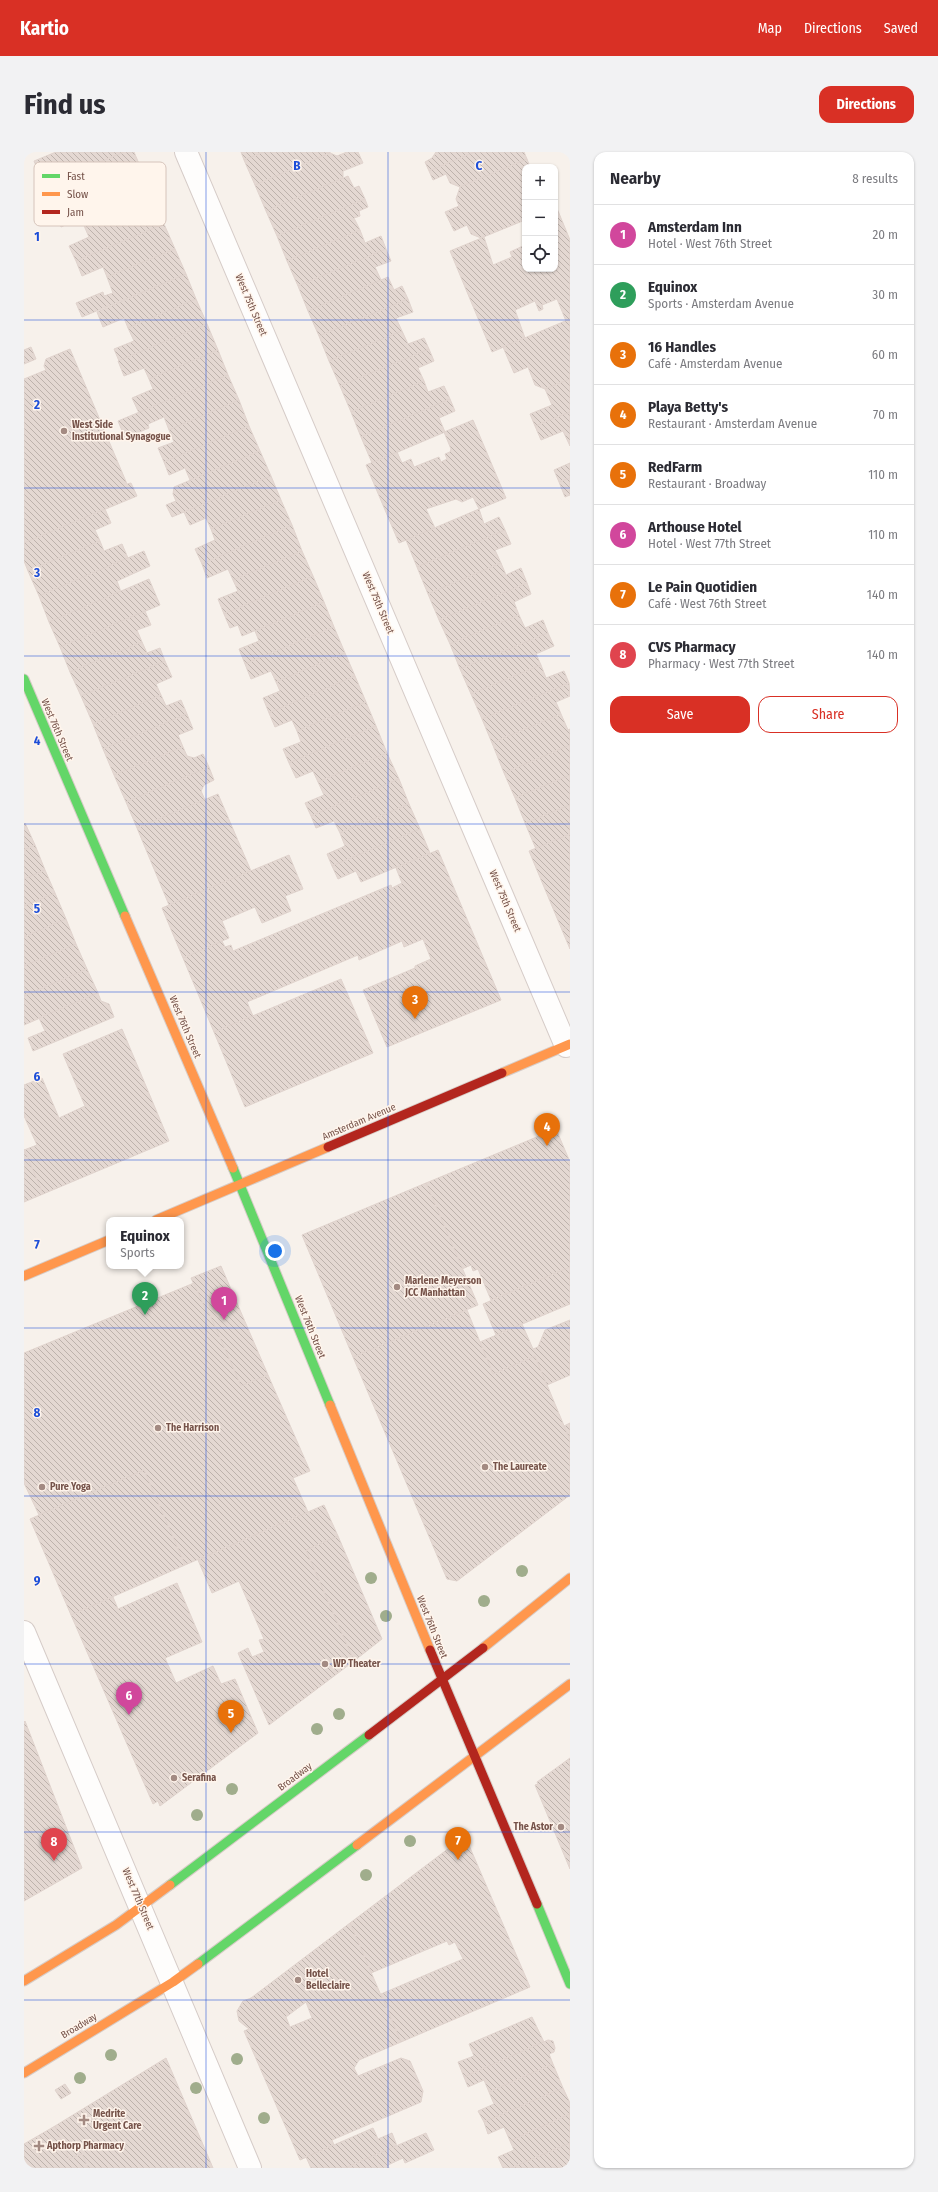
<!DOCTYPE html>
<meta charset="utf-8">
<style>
:root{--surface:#fff;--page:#f2f2f3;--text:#2b2b33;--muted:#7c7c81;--line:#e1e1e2;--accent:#d93025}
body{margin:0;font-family:"Fira Sans Condensed",sans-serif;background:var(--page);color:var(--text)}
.controls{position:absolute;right:12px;top:12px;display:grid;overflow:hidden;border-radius:8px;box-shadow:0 1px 3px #0004}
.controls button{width:36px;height:36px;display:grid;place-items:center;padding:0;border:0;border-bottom:1px solid var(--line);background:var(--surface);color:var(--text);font:20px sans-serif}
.you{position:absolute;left:251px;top:1099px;width:14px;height:14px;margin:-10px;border:3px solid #fff;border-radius:50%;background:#1a73e8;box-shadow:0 0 0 6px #1a73e833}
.badge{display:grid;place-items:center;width:26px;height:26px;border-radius:50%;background:var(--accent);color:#fff;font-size:13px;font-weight:700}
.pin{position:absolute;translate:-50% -33px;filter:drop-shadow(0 1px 2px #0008)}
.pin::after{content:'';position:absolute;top:21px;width:14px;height:12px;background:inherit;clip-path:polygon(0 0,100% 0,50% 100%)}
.popup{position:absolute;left:82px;top:1065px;width:78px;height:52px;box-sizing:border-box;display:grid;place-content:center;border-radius:8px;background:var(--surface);filter:drop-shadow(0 1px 3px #0005);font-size:13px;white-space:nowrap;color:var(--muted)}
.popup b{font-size:15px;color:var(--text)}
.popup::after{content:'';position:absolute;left:50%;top:100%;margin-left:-8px;border:8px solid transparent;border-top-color:var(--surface)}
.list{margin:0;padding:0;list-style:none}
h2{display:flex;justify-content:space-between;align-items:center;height:52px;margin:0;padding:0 16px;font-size:17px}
h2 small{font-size:13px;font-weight:400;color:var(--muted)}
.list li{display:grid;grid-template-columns:26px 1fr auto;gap:12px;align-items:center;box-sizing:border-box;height:60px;padding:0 16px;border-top:1px solid var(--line)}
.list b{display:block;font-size:15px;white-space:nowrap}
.list p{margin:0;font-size:13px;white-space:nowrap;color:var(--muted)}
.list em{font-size:13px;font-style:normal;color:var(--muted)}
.actions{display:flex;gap:8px;padding:12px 16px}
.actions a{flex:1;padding:9px 0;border:1px solid var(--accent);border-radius:12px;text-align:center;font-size:14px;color:var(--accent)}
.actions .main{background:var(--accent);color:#fff}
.icon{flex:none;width:22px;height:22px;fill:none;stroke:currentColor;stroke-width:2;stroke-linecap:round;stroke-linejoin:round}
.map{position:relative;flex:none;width:546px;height:2016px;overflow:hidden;border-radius:12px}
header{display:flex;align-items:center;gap:24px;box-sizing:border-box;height:56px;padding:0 20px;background:var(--accent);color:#fff}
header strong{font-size:19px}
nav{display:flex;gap:22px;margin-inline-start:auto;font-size:14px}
.intro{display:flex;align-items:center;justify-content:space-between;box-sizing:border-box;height:96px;padding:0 24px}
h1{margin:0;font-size:28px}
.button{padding:10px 18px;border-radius:12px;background:var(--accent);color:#fff;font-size:14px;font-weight:700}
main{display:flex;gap:24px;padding:0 24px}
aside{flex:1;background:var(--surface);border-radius:12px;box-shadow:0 1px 3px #0004}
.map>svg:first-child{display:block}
</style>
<header>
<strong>Kartio</strong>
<nav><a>Map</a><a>Directions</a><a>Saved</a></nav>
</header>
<div class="intro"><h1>Find us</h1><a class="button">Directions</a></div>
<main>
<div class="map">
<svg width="546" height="2016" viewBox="0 0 546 2016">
<defs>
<pattern id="building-back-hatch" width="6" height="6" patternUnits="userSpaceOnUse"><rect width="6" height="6" fill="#e4d8d2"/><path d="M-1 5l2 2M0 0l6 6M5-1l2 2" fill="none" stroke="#bdb2ac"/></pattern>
</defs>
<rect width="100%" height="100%" fill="#f7f1eb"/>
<g fill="url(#building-back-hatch)" stroke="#e0d3cd" fill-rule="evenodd">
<polygon points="32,0 100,0 40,25 35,15 16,23 10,9"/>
<polygon points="100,0 110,0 119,21 31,59 24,44 44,35 40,25"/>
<polygon points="217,0 240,0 220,8"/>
<polygon points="240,0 306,0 306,1 231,33 220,8"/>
<polygon points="323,0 334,0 339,11 319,19 319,26 242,59 231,33 306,1 313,4"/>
<polygon points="412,0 451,0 405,19 401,10 408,6"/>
<polygon points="451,0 500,0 503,7 436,35 426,31 422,22 409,28 405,19"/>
<polygon points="503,7 506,15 501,15 501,68 457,86 447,82 443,73 430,79 421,60 435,54 432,47 436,35"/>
<polygon points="119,21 129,47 61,76 57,66 37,75 31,59"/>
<polygon points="324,24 330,36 335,34 341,47 253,84 242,59"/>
<polygon points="129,47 140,72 52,109 45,94 65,85 61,76"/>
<polygon points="341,47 344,55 335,59 336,64 330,66 336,78 263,109 253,84"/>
<polygon points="532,54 546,88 546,167 542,169 533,147 518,153 519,157 515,159 511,149 491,158 501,186 468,200 426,99 460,85 469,113 488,105 486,100 501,93 501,117 531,117"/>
<polygon points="140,72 151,97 83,125 79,115 58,124 52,109"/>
<polygon points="336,78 341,91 357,84 362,97 274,134 263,109"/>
<polygon points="151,97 162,122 58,165 52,151 79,140 80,144 89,141 83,125"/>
<polygon points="362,97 367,109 351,115 357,128 284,159 274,134"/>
<polygon points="162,122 172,147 104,176 100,166 79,175 73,160"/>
<polygon points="364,125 370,138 378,134 384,147 295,184 284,159"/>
<polygon points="172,147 183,172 95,209 90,197 110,189 104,176"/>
<polygon points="384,147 389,160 372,166 378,179 305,209 295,184"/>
<polygon points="546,167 546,227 521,237 511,233 504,215 490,221 479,195"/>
<polygon points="183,172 194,198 125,227 120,216 100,224 94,209"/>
<polygon points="378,179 384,192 400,186 405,197 316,234 305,209"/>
<polygon points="7,195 12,207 0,212 0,198"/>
<polygon points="46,197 103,332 107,331 113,344 0,391 0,227 22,218 20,214 22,207"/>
<polygon points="405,197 410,209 394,216 400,229 327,260 316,234"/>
<polygon points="194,198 204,223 115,261 108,246 129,237 125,227"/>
<polygon points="204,223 215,248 145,278 140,265 124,272 125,276 101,286 94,269"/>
<polygon points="546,227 546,260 511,274 506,262 528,253 521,237"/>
<polygon points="400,229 404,240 420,234 426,247 337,285 327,260"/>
<polygon points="426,247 431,259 415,266 421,280 348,311 337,285"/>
<polygon points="215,248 225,274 140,310 134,296 150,290 145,278"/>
<polygon points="546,260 546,294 539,279 517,288 511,274"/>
<polygon points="449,268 482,346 455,357 449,345 438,350 432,347 402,357 411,376 375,391 342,313 373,300 378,311 387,307 390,315 415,305 417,310 423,307 421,302 426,300 427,297 420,280"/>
<polygon points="225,274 236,299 166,328 161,316 145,323 140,310"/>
<polygon points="236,299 247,324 148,365 142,353 152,349 149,342 150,335"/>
<polygon points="546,311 546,326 535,330 530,318"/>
<polygon points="247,324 257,348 187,377 182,366 166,373 160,360"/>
<polygon points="546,326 546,343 541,345 535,330"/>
<polygon points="257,348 268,373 178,412 171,397 191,388 187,377"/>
<polygon points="81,357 87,371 71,378 76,389 4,419 0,409 0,391"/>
<polygon points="455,357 460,372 475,365 481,378 393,415 382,388"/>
<polygon points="268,373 278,399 209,428 204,417 183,426 178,412"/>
<polygon points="481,378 487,392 471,398 477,411 404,442 393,415"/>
<polygon points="76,389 80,399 98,392 104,406 15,444 4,419"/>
<polygon points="120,399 126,414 93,429 97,440 25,470 15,444"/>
<polygon points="278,399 289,424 200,462 194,447 214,439 209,428"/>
<polygon points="477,411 482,423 497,416 503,431 415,468 404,442"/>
<polygon points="289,424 300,450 218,484 214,473 206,476 200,462"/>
<polygon points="125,427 136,453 36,495 25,470"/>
<polygon points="503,431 507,442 490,450 495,463 426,492 415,468"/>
<polygon points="300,450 310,475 221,512 215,497 235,489 231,479"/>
<polygon points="121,459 127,473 113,478 118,490 46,520 36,495"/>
<polygon points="495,463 501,476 519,468 524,481 436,517 426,492"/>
<polygon points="310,475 321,501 252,530 247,519 227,527 221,512"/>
<polygon points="524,481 530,494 512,502 517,513 447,542 436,517"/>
<polygon points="118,490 123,501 136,496 141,509 57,544 46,520"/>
<polygon points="321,501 331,524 245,561 239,546 256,539 252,530"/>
<polygon points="141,509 148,525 132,532 137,543 69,572 57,544"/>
<polygon points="517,513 522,526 540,519 545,531 458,567 447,542"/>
<polygon points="331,524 342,550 273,579 268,568 251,575 245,561"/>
<polygon points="545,531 546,544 532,550 537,562 468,591 458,567"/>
<polygon points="137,543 142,554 157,548 163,562 79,597 69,572"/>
<polygon points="342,550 352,574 265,611 259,597 277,590 273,579"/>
<polygon points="163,562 169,577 154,583 159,595 90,623 79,597"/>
<polygon points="537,562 544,578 546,577 546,593 480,621 468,591"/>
<polygon points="352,574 363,601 294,630 289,619 272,626 265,611"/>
<polygon points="546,593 546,623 491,646 480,621"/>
<polygon points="159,595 163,604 170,606 179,602 185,615 102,650 90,623"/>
<polygon points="363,601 375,627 287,664 281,651 300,643 294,630"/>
<polygon points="185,615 190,628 180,633 177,639 181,648 113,676 102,650"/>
<polygon points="546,623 546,653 501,671 491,646"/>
<polygon points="375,627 385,652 316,681 310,669 292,676 287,664"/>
<polygon points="194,642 227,719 145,753 113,676"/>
<polygon points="385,652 396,677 308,714 303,702 321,694 316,681"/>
<polygon points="546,653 546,682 512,697 501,671"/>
<polygon points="1,671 11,693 0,698 0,672"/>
<polygon points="396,677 406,701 337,730 332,719 314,727 308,714"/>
<polygon points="546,682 546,774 538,778 505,699"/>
<polygon points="11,693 21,718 0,727 0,698"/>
<polygon points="414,698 477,848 363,895 339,838 391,816 391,814 407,807 399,787 380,795 378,789 335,808 334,803 223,850 229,864 190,880 159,806 198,789 201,795 207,793 209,799 367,733 368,736 378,731 372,716"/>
<polygon points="265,703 279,737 261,744 267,759 238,771 231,755 198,769 205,786 159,806 138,756"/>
<polygon points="21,718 31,741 0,754 0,727"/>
<polygon points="31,741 42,767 0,785 0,754"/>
<polygon points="42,767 52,792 0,814 0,785"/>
<polygon points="546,774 546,797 538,778"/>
<polygon points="52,792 63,817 0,844 0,814"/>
<polygon points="63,817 74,841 0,873 0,844"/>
<polygon points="317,827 349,901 221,955 190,880"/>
<polygon points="74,841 77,849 85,852 90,865 9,899 4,886 21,879 15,866"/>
<polygon points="98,877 145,989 19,1042 0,998 13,993 0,964 0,933 18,926 35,966 61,954 39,902"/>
<polygon points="532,977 546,1010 546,1115 467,1148 454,1117 449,1119 447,1113 438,1117 402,1031"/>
<polygon points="0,997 19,1042 0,1050"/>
<polygon points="402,1031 454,1153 329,1205 278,1083"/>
<polygon points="197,1114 244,1223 217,1234 185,1161 182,1159 167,1126"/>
<polygon points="546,1115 546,1152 472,1183 459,1152"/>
<polygon points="170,1131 182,1159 185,1161 217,1234 244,1223 286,1319 269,1326 284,1360 161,1413 120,1318 15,1363 0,1331 0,1201"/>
<polygon points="443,1158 469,1222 511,1204 546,1288 546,1343 433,1429 423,1427 329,1205"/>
<polygon points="546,1168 546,1223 523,1233 511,1204 469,1222 456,1190 498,1172 509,1197 514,1195 521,1178"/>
<polygon points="546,1271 546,1288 540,1274"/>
<polygon points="120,1318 161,1413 47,1463 6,1367"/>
<polygon points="300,1353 314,1384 282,1398 330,1509 245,1573 214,1501 224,1496 228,1505 240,1500 235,1488 240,1487 215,1429 188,1441 174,1408"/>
<polygon points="314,1384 358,1487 330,1509 282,1398"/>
<polygon points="153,1431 178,1490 141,1506 152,1531 189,1514 197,1532 211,1527 234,1581 136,1654 134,1649 129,1652 47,1463 89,1445 94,1457"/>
<polygon points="1,1569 58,1716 0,1749 0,1570"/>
<polygon points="546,1606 546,1717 511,1633 514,1632 513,1630"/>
<polygon points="441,1684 506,1835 377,1890 357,1842 439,1807 431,1790 425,1793 423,1789 347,1821 326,1771"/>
<path d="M326,1771l51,119 -42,18 -5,8 4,8 43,-18 9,3 13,30 -2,11 -89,38 2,5 -34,15 -56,-129 5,-2 -10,-8 -2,-10 6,-10 8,-3zM282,1850l6,16 -22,9 -4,-10z"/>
<polygon points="508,1865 520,1890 440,1925 434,1910 450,1904 445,1892"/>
<polygon points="524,1888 529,1889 531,1896 530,1900 525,1902 529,1912 465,1940 460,1928 444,1935 440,1925"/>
<polygon points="142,1906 189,2016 64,2016 58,2002 45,2007 31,1974"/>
<polygon points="529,1912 539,1936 460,1970 454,1959 470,1952 465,1940"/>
<polygon points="41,1932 47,1941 37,1947 31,1938"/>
<polygon points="539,1936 546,1951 546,1962 486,1989 480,1975 464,1982 460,1970"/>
<polygon points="546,1962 546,1991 487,2016 479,2016 474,2005 490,1998 486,1989"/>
<polygon points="31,1974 45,2007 58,2002 64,2016 0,2016 0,1992"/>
<polygon points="349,1976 354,1987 368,1981 373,1994 321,2016 287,2016 282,2005"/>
<polygon points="402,1981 410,1998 381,2011 379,2006 364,2013 365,2016 321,2016"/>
<polygon points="546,1991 546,2016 487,2016"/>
</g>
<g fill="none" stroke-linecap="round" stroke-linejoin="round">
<g stroke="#d6ccc8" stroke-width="24">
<g id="street">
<polyline points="162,0 542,894"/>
<polyline points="0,1480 226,2016"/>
</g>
</g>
<g stroke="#d7ccc7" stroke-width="11">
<g id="fast">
<polyline points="0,527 101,764"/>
<polyline points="209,1016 306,1253"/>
<polyline points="146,1733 345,1583"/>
<polyline points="513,1752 546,1832"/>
<polyline points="174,1812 333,1693"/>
</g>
</g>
<g stroke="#d7ccc7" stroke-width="11">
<g id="slow">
<polyline points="101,764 209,1016"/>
<polyline points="478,921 546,892"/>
<polyline points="132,1068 304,995"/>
<polyline points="0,1124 85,1088"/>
<polyline points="306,1253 406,1498"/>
<polyline points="459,1496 546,1426"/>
<polyline points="333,1693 546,1532"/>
<polyline points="0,1829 92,1773 146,1733"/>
<polyline points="0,1921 149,1830 174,1812"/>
</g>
</g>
<g stroke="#d7ccc7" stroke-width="11">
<g id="jam">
<polyline points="304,995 478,921"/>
<polyline points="406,1498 513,1752"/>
<polyline points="345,1583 459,1496"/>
</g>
</g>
<use href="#street" stroke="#fefdfc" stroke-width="22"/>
<use href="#fast" stroke="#63d668" stroke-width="9"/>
<use href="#slow" stroke="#ff974d" stroke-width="9"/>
<use href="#jam" stroke="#b3261e" stroke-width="9"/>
</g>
<g fill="#a0ad8c">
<circle cx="498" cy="1419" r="6"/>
<circle cx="347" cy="1426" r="6"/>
<circle cx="460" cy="1449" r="6"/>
<circle cx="362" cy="1464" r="6"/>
<circle cx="315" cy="1562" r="6"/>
<circle cx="293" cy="1577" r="6"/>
<circle cx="208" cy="1637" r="6"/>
<circle cx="173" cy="1663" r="6"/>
<circle cx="386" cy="1689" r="6"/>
<circle cx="342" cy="1723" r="6"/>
<circle cx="87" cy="1903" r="6"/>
<circle cx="213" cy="1907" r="6"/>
<circle cx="56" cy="1926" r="6"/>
<circle cx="172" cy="1936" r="6"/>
<circle cx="240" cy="1966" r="6"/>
</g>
<path fill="none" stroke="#1d4ed8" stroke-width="1" stroke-opacity="0.55" d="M182,0v2016M364,0v2016M0,168h546M0,336h546M0,504h546M0,672h546M0,840h546M0,1008h546M0,1176h546M0,1344h546M0,1512h546M0,1680h546M0,1848h546"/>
<g fill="#a38a82" stroke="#fff5ec" stroke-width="1.5">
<circle cx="40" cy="279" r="4"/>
<circle cx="373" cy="1135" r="4"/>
<circle cx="134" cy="1276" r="4"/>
<circle cx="461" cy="1315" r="4"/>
<circle cx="18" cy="1335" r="4"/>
<circle cx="301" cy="1512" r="4"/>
<circle cx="150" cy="1626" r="4"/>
<circle cx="537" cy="1675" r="4"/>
<circle cx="274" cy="1828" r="4"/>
<path d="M58 1962h4v4h4v4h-4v4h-4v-4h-4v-4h4z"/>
<path d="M13 1988h4v4h4v4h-4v4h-4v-4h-4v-4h4z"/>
</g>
<g text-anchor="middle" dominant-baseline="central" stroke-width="3" stroke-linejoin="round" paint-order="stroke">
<g font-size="10" fill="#76534a" stroke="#fff5ec">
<text transform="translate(227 153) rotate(67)">West 75th Street</text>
<text transform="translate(354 451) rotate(67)">West 75th Street</text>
<text transform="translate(33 578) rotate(67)">West 76th Street</text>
<text transform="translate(481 749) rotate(67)">West 75th Street</text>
<text transform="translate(161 875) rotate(67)">West 76th Street</text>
<text transform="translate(335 970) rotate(-23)">Amsterdam Avenue</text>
<text transform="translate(286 1175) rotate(68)">West 76th Street</text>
<text transform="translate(408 1475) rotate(68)">West 76th Street</text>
<text transform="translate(271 1625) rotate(-37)">Broadway</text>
<text transform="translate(114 1747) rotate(67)">West 77th Street</text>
<text transform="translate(55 1874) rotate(-31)">Broadway</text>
</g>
<g font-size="10" font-weight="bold" fill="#76534a" stroke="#fff5ec" text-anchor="start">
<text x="48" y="273">West Side<tspan x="48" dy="12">Institutional Synagogue</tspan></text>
<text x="381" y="1129">Marlene Meyerson<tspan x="381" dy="12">JCC Manhattan</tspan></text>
<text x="142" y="1276">The Harrison</text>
<text x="469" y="1315">The Laureate</text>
<text x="26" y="1335">Pure Yoga</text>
<text x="309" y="1512">WP Theater</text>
<text x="158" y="1626">Serafina</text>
<text x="529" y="1675" text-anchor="end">The Astor</text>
<text x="282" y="1822">Hotel<tspan x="282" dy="12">Belleclaire</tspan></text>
<text x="69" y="1962">Medrite<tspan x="69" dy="12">Urgent Care</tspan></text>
<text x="23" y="1994">Apthorp Pharmacy</text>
</g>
</g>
<rect x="10" y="10" width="132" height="64" rx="6" fill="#fff5ec" stroke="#d6c4bb" stroke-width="1"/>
<rect x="18" y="22" width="18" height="4" fill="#63d668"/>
<rect x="18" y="40" width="18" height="4" fill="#ff974d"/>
<rect x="18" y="58" width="18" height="4" fill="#b3261e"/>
<g font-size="11" fill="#76534a">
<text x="43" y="28">Fast</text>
<text x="43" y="46">Slow</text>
<text x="43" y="64">Jam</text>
</g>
<g font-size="13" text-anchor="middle" font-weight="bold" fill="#1d4ed8" stroke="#fff5ec" stroke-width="3" stroke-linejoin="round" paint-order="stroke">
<text x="273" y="18">B</text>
<text x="455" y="18">C</text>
<text x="13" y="89">1</text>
<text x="13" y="257">2</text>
<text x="13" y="425">3</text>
<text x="13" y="593">4</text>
<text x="13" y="761">5</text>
<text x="13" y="929">6</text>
<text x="13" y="1097">7</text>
<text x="13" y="1265">8</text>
<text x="13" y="1433">9</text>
</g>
</svg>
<div class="controls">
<button>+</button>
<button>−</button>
<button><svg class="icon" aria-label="locate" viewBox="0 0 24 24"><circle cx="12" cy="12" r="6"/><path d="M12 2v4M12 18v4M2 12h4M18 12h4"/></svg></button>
</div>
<div class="you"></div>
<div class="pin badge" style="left:200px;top:1168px;background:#d1479c">1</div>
<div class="pin badge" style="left:121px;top:1163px;background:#2e9e5b">2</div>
<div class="popup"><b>Equinox</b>Sports</div>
<div class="pin badge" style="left:391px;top:867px;background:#e8710a">3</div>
<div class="pin badge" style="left:523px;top:994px;background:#e8710a">4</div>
<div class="pin badge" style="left:207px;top:1581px;background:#e8710a">5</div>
<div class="pin badge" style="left:105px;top:1563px;background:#d1479c">6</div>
<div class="pin badge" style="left:434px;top:1708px;background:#e8710a">7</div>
<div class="pin badge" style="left:30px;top:1709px;background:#e0444e">8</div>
</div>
<aside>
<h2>Nearby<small>8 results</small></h2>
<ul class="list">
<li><span class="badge" style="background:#d1479c">1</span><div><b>Amsterdam Inn</b><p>Hotel · West 76th Street</p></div><em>20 m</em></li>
<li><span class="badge" style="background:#2e9e5b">2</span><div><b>Equinox</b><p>Sports · Amsterdam Avenue</p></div><em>30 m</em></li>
<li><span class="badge" style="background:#e8710a">3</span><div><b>16 Handles</b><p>Café · Amsterdam Avenue</p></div><em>60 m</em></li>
<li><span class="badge" style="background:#e8710a">4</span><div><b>Playa Betty's</b><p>Restaurant · Amsterdam Avenue</p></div><em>70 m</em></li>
<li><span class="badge" style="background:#e8710a">5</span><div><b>RedFarm</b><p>Restaurant · Broadway</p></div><em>110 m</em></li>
<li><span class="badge" style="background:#d1479c">6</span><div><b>Arthouse Hotel</b><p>Hotel · West 77th Street</p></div><em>110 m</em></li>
<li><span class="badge" style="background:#e8710a">7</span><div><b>Le Pain Quotidien</b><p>Café · West 76th Street</p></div><em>140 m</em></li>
<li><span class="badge" style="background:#e0444e">8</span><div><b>CVS Pharmacy</b><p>Pharmacy · West 77th Street</p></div><em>140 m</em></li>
</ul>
<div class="actions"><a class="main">Save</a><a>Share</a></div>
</aside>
</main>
